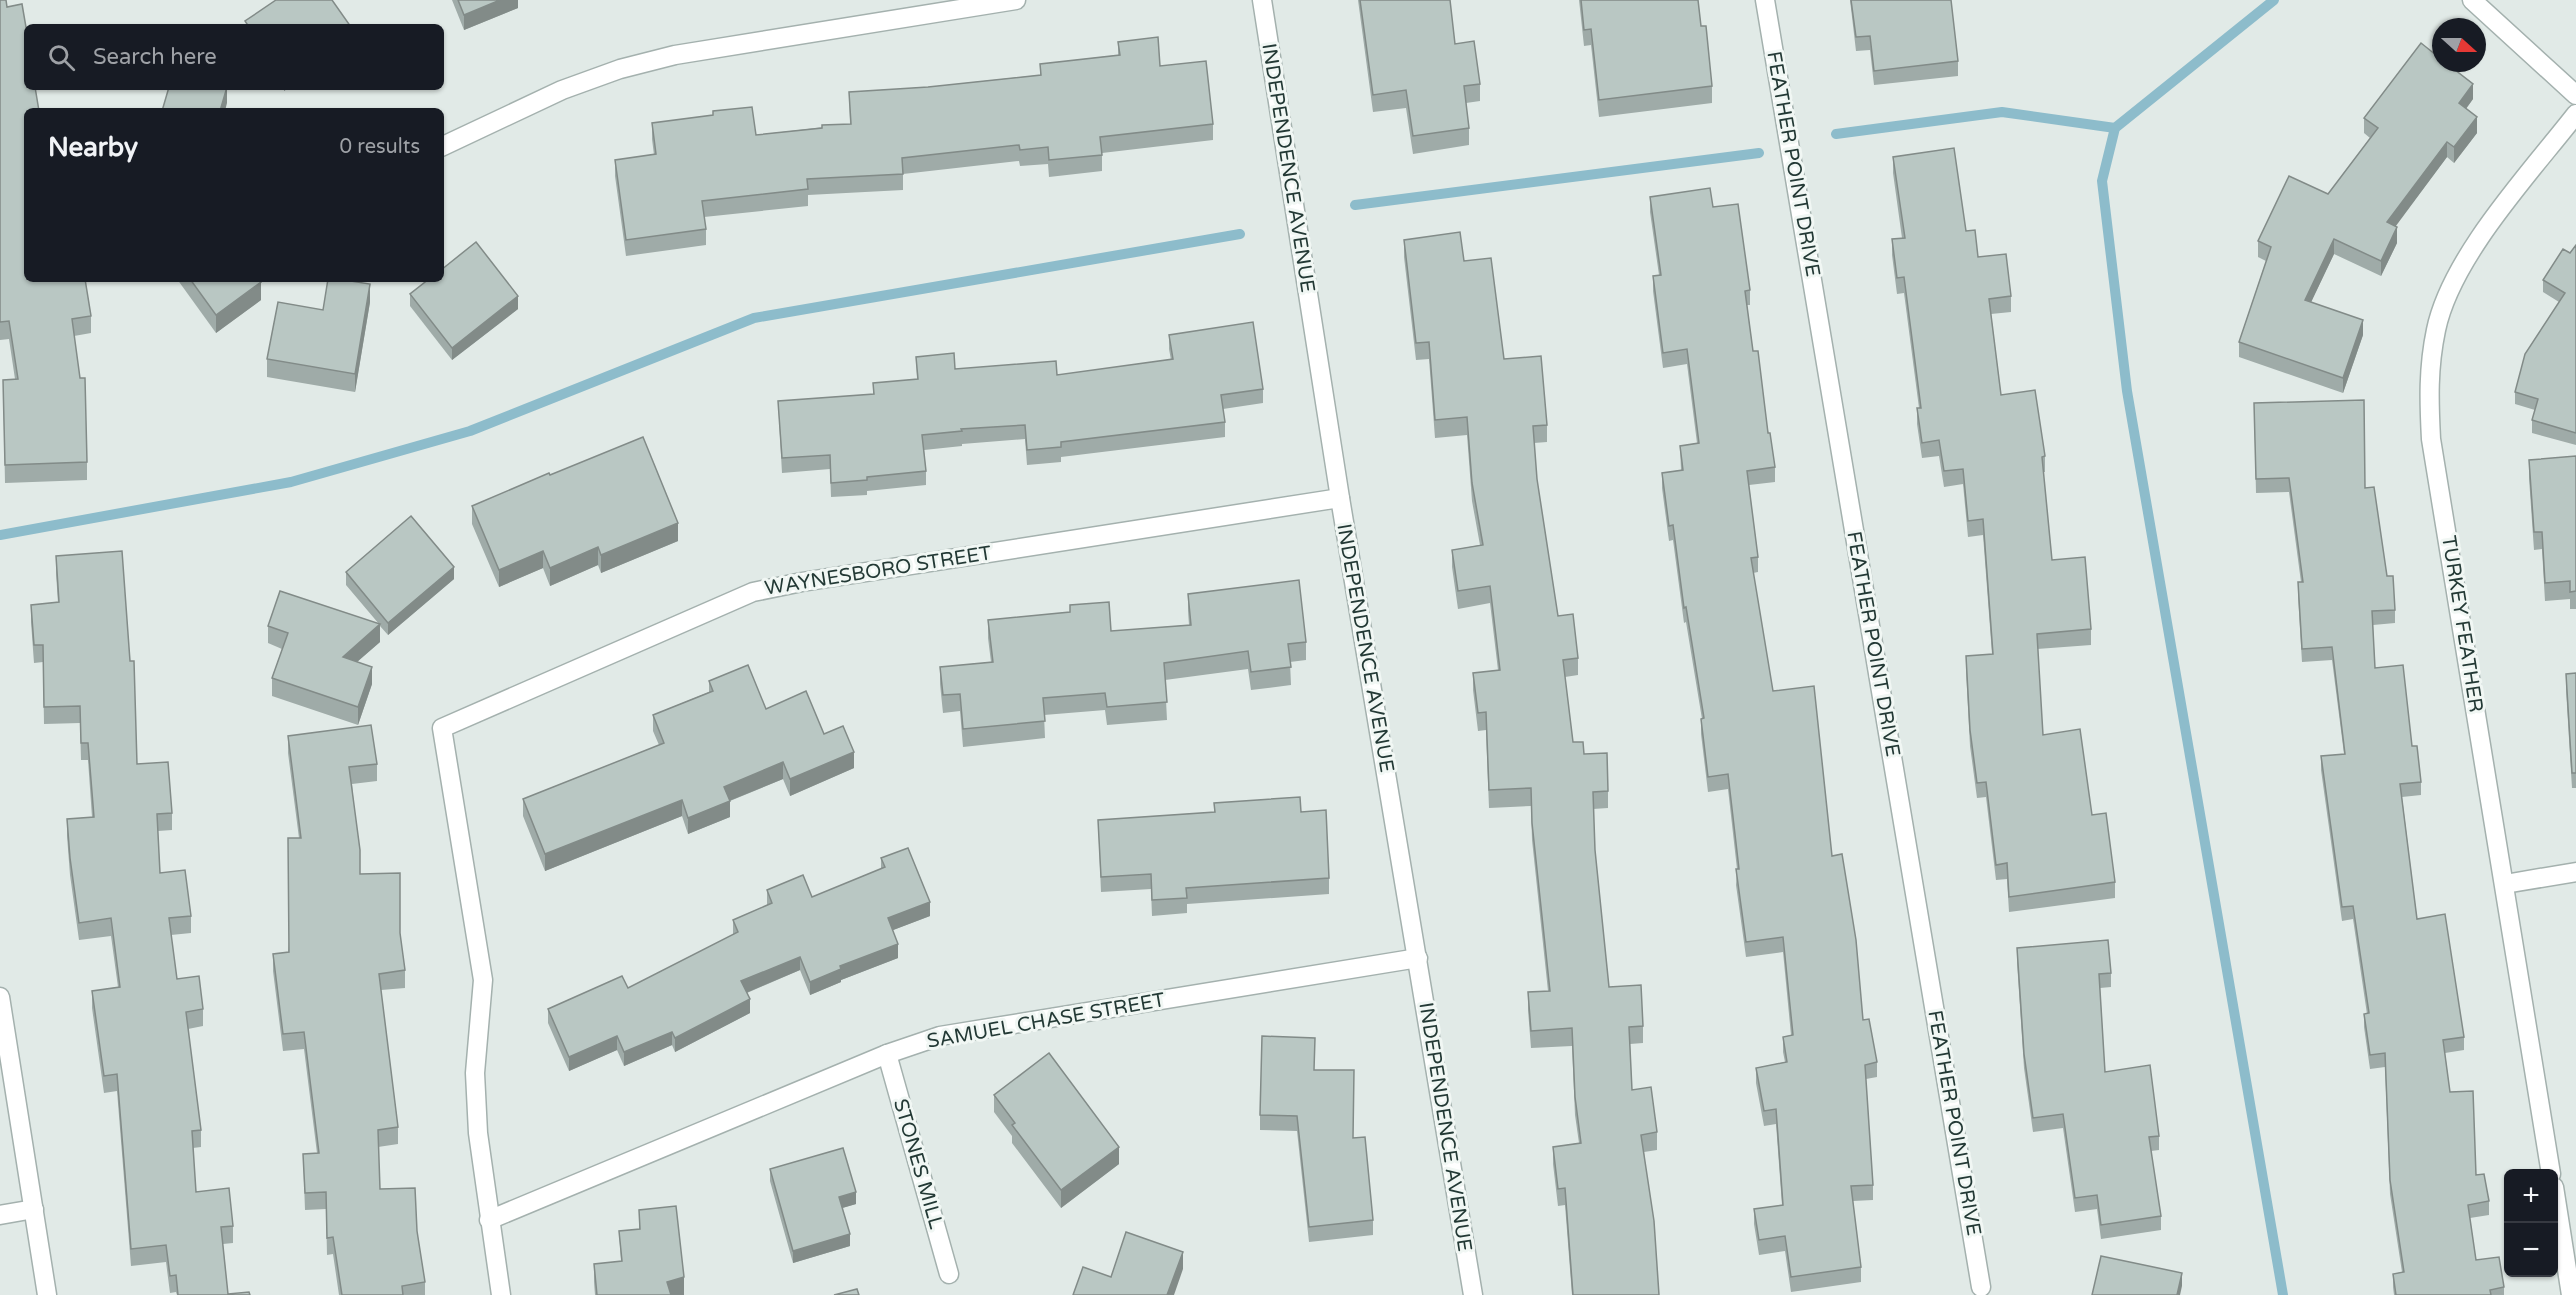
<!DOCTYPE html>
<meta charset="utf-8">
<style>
:root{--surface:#171b24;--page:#242831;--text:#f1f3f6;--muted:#9ea1a6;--line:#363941}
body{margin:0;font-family:"Varela Round",sans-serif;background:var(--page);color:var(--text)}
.controls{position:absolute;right:18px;bottom:18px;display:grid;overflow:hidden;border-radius:9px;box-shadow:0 2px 4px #0004}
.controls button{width:54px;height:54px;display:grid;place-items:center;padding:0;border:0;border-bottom:2px solid var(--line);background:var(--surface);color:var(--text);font:30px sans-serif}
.compass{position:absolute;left:2432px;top:18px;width:54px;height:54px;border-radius:50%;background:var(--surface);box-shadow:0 2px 4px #0004;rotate:111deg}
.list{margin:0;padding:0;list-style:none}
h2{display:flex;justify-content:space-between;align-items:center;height:78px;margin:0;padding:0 24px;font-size:26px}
h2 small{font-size:20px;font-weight:400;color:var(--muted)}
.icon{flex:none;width:33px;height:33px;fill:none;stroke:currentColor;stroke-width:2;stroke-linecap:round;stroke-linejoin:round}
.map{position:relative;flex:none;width:2576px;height:1295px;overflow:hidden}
.search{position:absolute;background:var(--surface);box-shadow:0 2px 4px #0004;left:24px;top:24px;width:420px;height:66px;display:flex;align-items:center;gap:15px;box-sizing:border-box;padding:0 21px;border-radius:9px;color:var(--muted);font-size:22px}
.panel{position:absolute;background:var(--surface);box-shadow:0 2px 4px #0004;left:24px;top:108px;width:420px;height:174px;border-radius:9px}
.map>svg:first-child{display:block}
</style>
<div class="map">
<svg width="2576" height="1295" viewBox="0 0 2576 1295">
<rect width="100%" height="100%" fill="#e1eae7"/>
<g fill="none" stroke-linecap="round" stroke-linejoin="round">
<g stroke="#8dbccb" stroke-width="10">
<polyline points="2274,0 2115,128 2102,181 2127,391 2283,1295"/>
<polyline points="1836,134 2002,112 2115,128"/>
<polyline points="1355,205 1759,153"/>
<polyline points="0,535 291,482 470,431 754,318 1240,234"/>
</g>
<g stroke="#a4b1ae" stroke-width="21">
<g id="minor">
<polyline points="1262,0 1340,498 1473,1295"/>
<polyline points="1765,0 1981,1287"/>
<polyline points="2472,0 2576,95"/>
<polyline points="441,147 562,90 620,69 675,55 1016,0"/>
<polyline points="2505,884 2576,872"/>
<polyline points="0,997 47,1295"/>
<polyline points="887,1054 949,1274"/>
<path d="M2551,1174l-120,-735c-2,-38 -3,-71 5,-109 15,-73 94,-157 140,-216"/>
<polyline points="2554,1187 2571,1295"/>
<polyline points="0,1215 34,1209"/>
<polyline points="489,1220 887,1054 940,1036 1418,958"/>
<polyline points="501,1295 478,1133 475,1073 483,980 442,728 753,592 802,582 1340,498"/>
</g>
</g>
<use href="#minor" stroke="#fff" stroke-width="18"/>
</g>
<g fill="#9faba8">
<polygon points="0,0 27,279 91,316 91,333 74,336 87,462 87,480 5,483 3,380 15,379 9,339 0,340"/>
<polygon points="452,0 518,0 518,8 464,30"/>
<polygon points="1358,0 1450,0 1455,44 1480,84 1480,101 1466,103 1469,128 1469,145 1413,154 1406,108 1373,112"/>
<polygon points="1579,0 1698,0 1701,26 1712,86 1712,103 1599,117 1591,45 1584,46"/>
<polygon points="1850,0 1951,0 1958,61 1958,76 1874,85 1870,50 1856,51"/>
<polygon points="1118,42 1160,66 1213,124 1213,140 1102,153 1102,171 1049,177 1048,164 1020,166 1019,161 903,174 903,190 808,195 808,206 704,217 706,229 706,245 626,256 615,176 615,160 654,155 652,139 652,123 756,135 850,124 849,92 928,87 1040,75 1040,64 1118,55"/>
<polygon points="2473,99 2466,109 2477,133 2454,163 2447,157 2395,226 2397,243 2381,276 2334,254 2311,302 2363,335 2343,393 2239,357 2239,342 2266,261 2258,257 2258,241 2328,194 2370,138 2364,133 2364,118"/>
<polygon points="1893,157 1966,231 1978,257 2011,296 2011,312 1991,314 2001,395 2045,456 2045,472 2043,472 2052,560 2091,629 2091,645 2037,649 2043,735 2092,815 2115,882 2115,898 2009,912 2007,879 1996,880 1986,797 1977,798 1970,746 1966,671 1966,656 1992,654 1983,535 1968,537 1963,484 1944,487 1939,456 1922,458 1917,424 1917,408 1919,408 1904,293 1897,294 1892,255 1892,239 1902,238 1893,173"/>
<polygon points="1650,197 1713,207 1750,290 1750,305 1747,305 1753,351 1775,467 1775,482 1749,485 1758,557 1758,572 1753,573 1773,691 1832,856 1863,1020 1877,1062 1877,1077 1866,1079 1873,1185 1873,1200 1853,1201 1861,1267 1861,1282 1791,1292 1785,1251 1759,1255 1754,1224 1754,1209 1782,1205 1776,1124 1764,1126 1756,1083 1756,1068 1785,1062 1783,1052 1783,1037 1791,1035 1783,952 1746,957 1736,885 1737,869 1728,789 1708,792 1701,734 1701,719 1702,719 1686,622 1684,623 1673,540 1669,541 1662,488 1662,473 1681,470 1680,446 1697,443 1687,364 1663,368 1653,291 1653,276 1659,275 1650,212"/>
<polygon points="1404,240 1464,261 1504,359 1547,425 1547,442 1534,443 1537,479 1558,616 1578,658 1578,675 1565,677 1573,742 1584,754 1608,791 1608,808 1593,809 1595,850 1609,987 1643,1026 1643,1043 1630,1044 1632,1090 1657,1132 1657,1150 1644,1152 1659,1295 1572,1295 1565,1205 1558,1206 1553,1164 1553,1147 1579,1143 1575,1115 1572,1046 1531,1048 1528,1010 1528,992 1548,991 1532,840 1531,806 1489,808 1486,730 1478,731 1473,690 1473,673 1498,670 1490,603 1458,609 1452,567 1452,550 1480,545 1472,501 1467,435 1435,438 1429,359 1416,360 1404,257"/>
<polygon points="2576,245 2576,445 2532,433 2532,420 2535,410 2515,404 2515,392 2559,302 2543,292 2543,280 2570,253"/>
<polygon points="177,279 259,279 261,300 216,333"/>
<polygon points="410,294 518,309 452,360 410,306"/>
<polygon points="370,302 355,392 267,377 267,359 323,310"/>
<polygon points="1169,335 1263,389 1263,403 1223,409 1225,422 1225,437 1061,457 1061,462 1027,465 1025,439 962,444 962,446 924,450 926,471 926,485 867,491 867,495 831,497 830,469 782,473 778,401 873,394 873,383 917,379 916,357 955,369 1057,375 1171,360 1169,349"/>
<polygon points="2254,403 2365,488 2395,610 2395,623 2373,625 2375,668 2412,746 2421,782 2421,795 2402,797 2417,919 2464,1037 2464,1050 2445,1053 2450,1092 2476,1175 2489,1201 2489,1215 2470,1218 2476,1260 2504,1287 2504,1295 2394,1295 2393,1287 2393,1274 2402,1272 2390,1194 2385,1067 2370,1069 2364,1027 2364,1014 2367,1014 2353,919 2342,921 2321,770 2321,756 2344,754 2332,660 2302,662 2298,596 2298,582 2301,582 2289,492 2256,493"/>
<polygon points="2576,456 2576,609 2570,609 2570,599 2545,601 2542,549 2534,550 2529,478 2529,460"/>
<polygon points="550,475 678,541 601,573 598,565 550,586 543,568 499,587 472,524 472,506"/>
<polygon points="56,556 137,764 172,813 172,830 158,831 160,873 191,916 191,933 171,935 177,979 203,1009 203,1026 188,1029 201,1130 201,1147 193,1148 196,1192 233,1226 233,1243 223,1244 228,1294 250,1295 177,1295 176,1292 170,1293 166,1262 131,1266 117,1091 104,1093 92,1008 92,991 118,987 111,936 79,940 70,875 67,836 67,819 92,817 88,760 81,760 80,723 44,724 43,662 34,663 31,622 31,605 58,603 56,573"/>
<polygon points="346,572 454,579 388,635 380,626 380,642 357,662 372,684 358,725 272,696 272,678 282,649 268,643 268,626 379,624 346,585"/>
<polygon points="1188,594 1306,642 1306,660 1290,662 1291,685 1251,690 1248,669 1165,680 1167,720 1107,725 1105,710 1044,715 1045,738 963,747 960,711 943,713 940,684 940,667 991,662 988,638 988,620 1070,612 1070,605 1111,631 1189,625 1188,611"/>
<polygon points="2576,673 2576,788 2572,788 2566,689 2566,674"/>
<polygon points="709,681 766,709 824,734 854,768 790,796 783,779 730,801 730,817 688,834 682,816 545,871 523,816 523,799 659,745 653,731 653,715 709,692"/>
<polygon points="288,736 377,764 377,781 352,784 360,874 400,933 405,970 405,988 381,990 398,1127 398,1144 378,1147 380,1189 417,1231 425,1282 425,1295 339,1295 333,1254 327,1255 326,1209 305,1210 303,1154 317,1153 304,1049 283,1051 273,971 273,954 288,952 299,838 288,753"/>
<polygon points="1214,803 1301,812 1329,878 1329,894 1187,904 1187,913 1152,916 1151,889 1101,892 1098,820 1214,812"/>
<polygon points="881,858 930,916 893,930 898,958 841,980 841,982 810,995 800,970 747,993 750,1013 675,1052 672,1045 624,1066 617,1050 569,1071 548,1023 548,1009 628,988 733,935 733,920 767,905 767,890 812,897 881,869"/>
<polygon points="2017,948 2111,973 2111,987 2100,988 2105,1072 2159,1136 2159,1150 2151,1151 2161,1216 2161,1230 2101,1239 2097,1209 2075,1212 2063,1128 2033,1132 2024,1068 2017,962"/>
<polygon points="1314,1070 1353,1138 1373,1220 1373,1235 1309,1242 1297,1131 1260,1130 1260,1115"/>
<polygon points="994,1095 1119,1164 1061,1208 1012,1143 1012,1136 994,1112"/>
<polygon points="770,1169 856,1204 842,1208 850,1246 793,1263 770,1181"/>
<polygon points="639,1210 684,1295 595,1295 594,1282 594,1264 621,1261 619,1231 639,1229"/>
</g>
<g fill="#828b88">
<polygon points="500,0 518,0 518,8 464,30 464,15"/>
<polygon points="2473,84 2473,99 2459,118 2459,103"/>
<polygon points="227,87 227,103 225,111 220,111"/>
<polygon points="284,87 290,87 284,91"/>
<polygon points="2477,117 2477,133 2454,163 2454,147"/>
<polygon points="2447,142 2447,157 2387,238 2387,222"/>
<polygon points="2397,227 2397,243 2381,276 2381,261"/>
<polygon points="2334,239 2334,254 2305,315 2305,300"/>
<polygon points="261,282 261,300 216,333 216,315"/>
<polygon points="370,284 370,302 355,392 355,374"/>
<polygon points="518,296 518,309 452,360 452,348"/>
<polygon points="2363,320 2363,335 2343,393 2343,378"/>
<polygon points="678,523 678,541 601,573 601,555"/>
<polygon points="598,547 598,565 550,586 550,568"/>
<polygon points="543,551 543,568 499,587 499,570"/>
<polygon points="454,567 454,579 388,635 388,623"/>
<polygon points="380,624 380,642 343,674 343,657"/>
<polygon points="372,667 372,684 358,725 358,707"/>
<polygon points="854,752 854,768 790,796 790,779"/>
<polygon points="783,762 783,779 724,803 724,787"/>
<polygon points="682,800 682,816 545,871 545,854"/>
<polygon points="730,801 730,817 688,834 688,818"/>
<polygon points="930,902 930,916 888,932 888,918"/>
<polygon points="898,944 898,958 841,980 841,982 810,995 810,982 840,966"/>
<polygon points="800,957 800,970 741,995 741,981"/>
<polygon points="750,999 750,1013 675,1052 675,1038"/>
<polygon points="672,1032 672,1045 624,1066 624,1052"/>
<polygon points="617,1036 617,1050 569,1071 569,1057"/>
<polygon points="1119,1147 1119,1164 1061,1208 1061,1190"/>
<polygon points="856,1192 856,1204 839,1209 839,1197"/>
<polygon points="850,1234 850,1246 793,1263 793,1251"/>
<polygon points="1183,1252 1183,1269 1174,1295 1167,1295"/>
<polygon points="2182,1273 2182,1286 2180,1295 2177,1295"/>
<polygon points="684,1277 684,1295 667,1295 667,1282"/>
</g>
<g fill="#b9c7c3" stroke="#828b88" stroke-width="1.5">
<polygon points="0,0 6,0 7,7 22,4 27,33 27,87 35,87 39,111 27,111 27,279 85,279 91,316 72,319 80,378 85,378 87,462 5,465 3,380 18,379 9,321 0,322"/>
<polygon points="276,0 332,0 351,27 249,27 245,21"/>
<polygon points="458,0 500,0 464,15"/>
<polygon points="1360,0 1450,0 1455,44 1474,41 1480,84 1464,86 1469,128 1413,136 1406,90 1373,95"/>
<polygon points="1581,0 1698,0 1701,26 1706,26 1712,86 1599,100 1591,29 1584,30"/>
<polygon points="1851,0 1951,0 1958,61 1874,71 1870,36 1856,37"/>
<polygon points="1158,37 1160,66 1206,61 1213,124 1100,137 1102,155 1049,160 1048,147 1020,150 1019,145 902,158 903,174 807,179 808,189 702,201 706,229 626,240 615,160 656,154 652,123 713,115 713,111 752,107 756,135 822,128 822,125 851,124 849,92 928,87 1041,75 1040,64 1120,55 1118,42"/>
<polygon points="2421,43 2441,59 2441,63 2446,63 2473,84 2459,103 2477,117 2454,147 2447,142 2387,222 2397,227 2381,261 2334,239 2305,300 2363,320 2343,378 2239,342 2271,247 2258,241 2289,176 2328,194 2378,128 2364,118"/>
<polygon points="169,87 227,87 220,111 162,111"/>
<polygon points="1954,148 1966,231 1975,230 1978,257 2006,254 2011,296 1989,299 2001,395 2035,390 2045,456 2042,457 2052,560 2085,557 2091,629 2037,634 2043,735 2080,729 2092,815 2106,813 2115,882 2009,897 2007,863 1996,865 1986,782 1977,783 1970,730 1966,656 1993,654 1983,519 1968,521 1963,469 1944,471 1939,440 1922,443 1917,408 1921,408 1904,277 1897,278 1892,239 1905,238 1893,157"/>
<polygon points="1710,188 1713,207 1738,204 1750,290 1745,291 1753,351 1758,351 1768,433 1770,433 1775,467 1747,471 1758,557 1751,558 1773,691 1814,686 1832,856 1842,854 1856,940 1863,1020 1869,1019 1877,1062 1865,1065 1873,1185 1851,1186 1861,1267 1791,1277 1785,1236 1759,1240 1754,1209 1783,1205 1776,1109 1764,1111 1756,1068 1787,1062 1783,1037 1793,1035 1783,937 1746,942 1736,869 1739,869 1728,774 1708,777 1701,719 1704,718 1686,607 1684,608 1673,525 1669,526 1662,473 1683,470 1680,446 1699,443 1687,349 1663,353 1653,276 1661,275 1650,197"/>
<polygon points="1460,232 1464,261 1491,258 1504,359 1541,356 1547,425 1533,426 1537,479 1558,616 1573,614 1578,658 1563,660 1573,742 1583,742 1584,754 1607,753 1608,791 1593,792 1595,850 1609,987 1641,985 1643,1026 1629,1027 1632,1090 1651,1087 1657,1132 1641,1135 1654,1221 1659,1295 1573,1295 1565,1188 1558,1189 1553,1147 1581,1143 1575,1097 1572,1028 1531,1031 1528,992 1550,991 1532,823 1531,788 1489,790 1486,712 1478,713 1473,673 1500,670 1490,586 1458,591 1452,550 1483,545 1472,483 1467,417 1435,420 1429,342 1416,343 1404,240"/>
<polygon points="476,242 518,296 452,348 410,294 429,279 441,279 441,270"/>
<polygon points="2576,245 2576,433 2532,420 2538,399 2515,392 2525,354 2565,293 2543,280 2563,249 2570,253"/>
<polygon points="190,279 259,279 261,282 216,315"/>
<polygon points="328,279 338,279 370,284 355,374 267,359 278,302 323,310"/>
<polygon points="1253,322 1263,389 1221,395 1225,422 1061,442 1061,447 1027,450 1025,425 961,429 962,431 922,435 926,471 867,477 867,480 831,483 830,455 782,458 778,401 874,394 873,383 918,379 916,357 954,353 955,369 1056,361 1057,375 1173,359 1169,335"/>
<polygon points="2364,400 2365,488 2374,487 2387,576 2393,576 2395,610 2372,611 2375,668 2403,665 2412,746 2417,746 2421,782 2400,784 2417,919 2445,914 2464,1037 2443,1040 2450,1092 2473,1091 2476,1175 2484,1174 2489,1201 2468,1205 2476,1260 2499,1257 2504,1287 2490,1290 2491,1295 2396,1295 2393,1274 2404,1272 2390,1180 2385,1053 2370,1055 2364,1014 2369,1013 2353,906 2342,907 2321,756 2345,754 2332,647 2302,649 2298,582 2303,582 2289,478 2256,479 2254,403"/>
<polygon points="643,437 678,523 601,555 598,547 550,568 543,551 499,570 472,506 549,473 550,475"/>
<polygon points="2576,456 2576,591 2570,592 2570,581 2545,583 2542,532 2534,532 2529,460"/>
<polygon points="411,516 454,567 388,623 346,572"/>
<polygon points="122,551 130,661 134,661 137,764 168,762 172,813 157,814 160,873 185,870 191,916 169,918 177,979 199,976 203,1009 186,1012 201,1130 192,1131 196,1192 229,1188 233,1226 221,1227 228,1294 249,1292 250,1295 178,1295 176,1275 170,1276 166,1245 131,1249 117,1074 104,1076 92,991 120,987 111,918 79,923 70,858 67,819 94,817 88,743 81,743 80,706 44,707 43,645 34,645 31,605 59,602 56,556"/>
<polygon points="1299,580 1306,642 1288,644 1291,667 1251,672 1248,651 1164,663 1167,702 1107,707 1105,693 1043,698 1045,721 963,729 960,694 943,695 940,667 993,662 988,620 1070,612 1070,605 1109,602 1111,631 1191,625 1188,594"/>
<polygon points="280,591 380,624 343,657 372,667 358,707 272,678 288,633 268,626"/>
<polygon points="748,665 766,709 806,691 824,734 843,726 854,752 790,779 783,762 724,787 730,801 688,818 682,800 545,854 523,799 664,743 653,715 713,691 709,681"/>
<polygon points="2576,673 2576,773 2572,773 2566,674"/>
<polygon points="371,725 377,764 349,767 360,850 360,874 400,873 400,933 405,970 379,974 398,1127 378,1130 380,1189 415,1188 417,1231 425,1282 402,1286 403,1295 342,1295 333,1237 327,1238 326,1192 305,1193 303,1154 319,1153 304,1032 283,1034 273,954 289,952 288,838 301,838 288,736"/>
<polygon points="1300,797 1301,812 1326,810 1329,878 1186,888 1187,898 1152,900 1151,874 1101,877 1098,820 1215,812 1214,803"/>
<polygon points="908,848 930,902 888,918 898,944 840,966 841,969 810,982 800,957 741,981 750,999 675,1038 672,1032 624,1052 617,1036 569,1057 548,1009 622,976 628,988 738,932 733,920 772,903 767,890 803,875 812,897 885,867 881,858"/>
<polygon points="2108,940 2111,973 2099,974 2105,1072 2150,1065 2159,1136 2149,1137 2161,1216 2101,1225 2097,1195 2075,1198 2063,1114 2033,1118 2024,1054 2017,948"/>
<polygon points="1262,1036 1315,1038 1314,1070 1354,1070 1353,1138 1365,1137 1373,1220 1309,1227 1297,1116 1260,1115"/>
<polygon points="1049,1053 1119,1147 1061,1190 1012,1125 1015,1123 994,1095"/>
<polygon points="843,1148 856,1192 839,1197 850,1234 793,1251 770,1169"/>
<polygon points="676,1206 684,1277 667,1282 671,1295 597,1295 594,1264 622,1261 619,1231 640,1229 639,1210"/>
<polygon points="1126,1232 1183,1252 1167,1295 1073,1295 1083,1267 1111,1277"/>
<polygon points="2101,1256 2182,1273 2177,1295 2092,1295"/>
<polygon points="857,1289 859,1295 834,1295"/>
</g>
<g text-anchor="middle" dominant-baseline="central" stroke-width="6" stroke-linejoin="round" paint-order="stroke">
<g font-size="20" fill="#233935" stroke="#f1f7f4">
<text transform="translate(1793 164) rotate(80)">FEATHER POINT DRIVE</text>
<text transform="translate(1288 168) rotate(81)">INDEPENDENCE AVENUE</text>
<text transform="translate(878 571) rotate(-9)">WAYNESBORO STREET</text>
<text transform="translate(2462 624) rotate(81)">TURKEY FEATHER</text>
<text transform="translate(1873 644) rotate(80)">FEATHER POINT DRIVE</text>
<text transform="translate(1365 648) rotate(80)">INDEPENDENCE AVENUE</text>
<text transform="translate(1046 1021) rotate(-10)">SAMUEL CHASE STREET</text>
<text transform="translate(1954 1123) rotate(80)">FEATHER POINT DRIVE</text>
<text transform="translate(1445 1127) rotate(81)">INDEPENDENCE AVENUE</text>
<text transform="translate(918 1164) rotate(74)">STONES MILL</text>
</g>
</g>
</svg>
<div class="controls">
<button>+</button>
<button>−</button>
</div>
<svg class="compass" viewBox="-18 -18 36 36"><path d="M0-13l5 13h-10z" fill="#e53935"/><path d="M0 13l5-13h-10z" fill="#9ea1a6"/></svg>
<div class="search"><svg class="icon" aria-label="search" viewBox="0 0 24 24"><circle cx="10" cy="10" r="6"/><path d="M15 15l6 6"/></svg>Search here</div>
<section class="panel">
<h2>Nearby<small>0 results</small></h2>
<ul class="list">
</ul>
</section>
</div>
